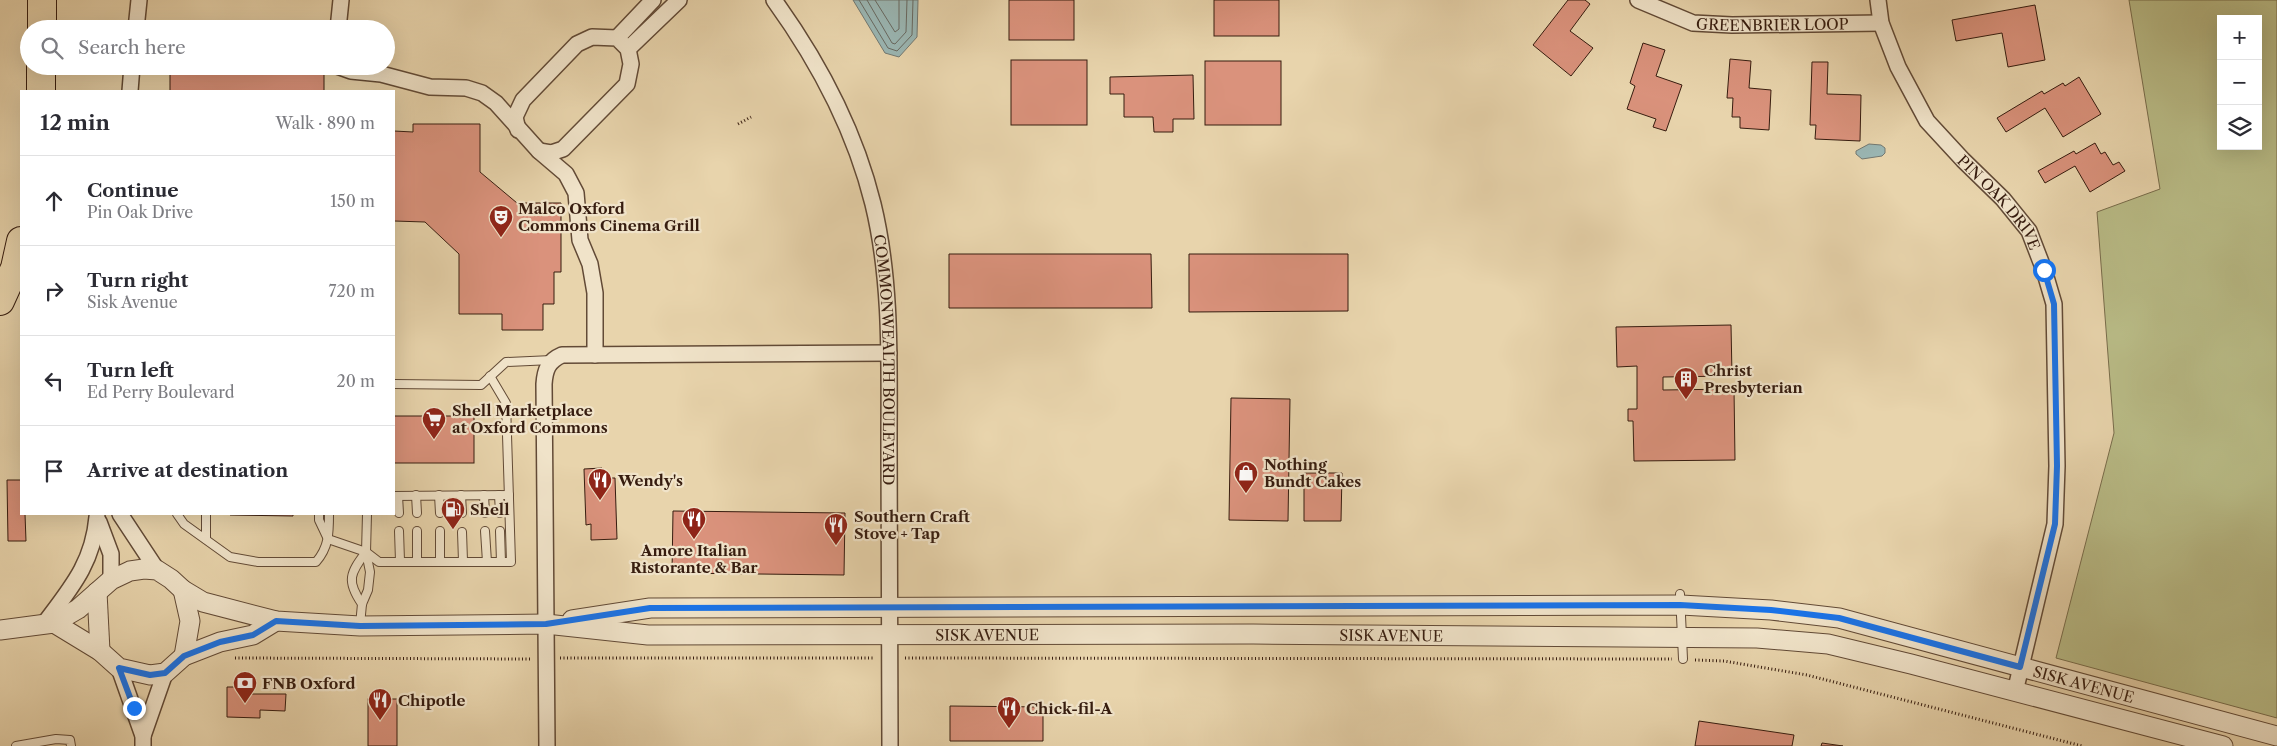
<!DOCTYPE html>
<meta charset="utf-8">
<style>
:root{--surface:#fff;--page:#f7f7f7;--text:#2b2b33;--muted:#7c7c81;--line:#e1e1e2}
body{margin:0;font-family:"Libre Caslon Text",serif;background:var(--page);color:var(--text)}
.controls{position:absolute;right:15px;top:15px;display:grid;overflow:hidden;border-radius:0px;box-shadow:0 5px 20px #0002}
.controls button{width:45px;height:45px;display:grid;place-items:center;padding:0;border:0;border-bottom:1px solid var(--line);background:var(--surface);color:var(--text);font:25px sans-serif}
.stop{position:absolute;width:15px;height:15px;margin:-11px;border:4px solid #1a73e8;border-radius:50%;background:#fff}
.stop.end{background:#1a73e8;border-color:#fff;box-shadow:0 1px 5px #0008}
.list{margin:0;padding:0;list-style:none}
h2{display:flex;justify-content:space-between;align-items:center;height:65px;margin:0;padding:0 20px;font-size:21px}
h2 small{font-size:16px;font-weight:400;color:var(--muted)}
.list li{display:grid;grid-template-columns:32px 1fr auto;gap:15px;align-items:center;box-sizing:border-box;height:90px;padding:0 20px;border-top:1px solid var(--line)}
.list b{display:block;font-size:19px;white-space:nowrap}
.list p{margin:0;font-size:16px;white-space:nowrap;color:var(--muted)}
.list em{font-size:16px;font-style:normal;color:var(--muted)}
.icon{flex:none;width:28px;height:28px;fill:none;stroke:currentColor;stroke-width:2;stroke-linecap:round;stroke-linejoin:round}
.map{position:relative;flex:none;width:2277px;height:746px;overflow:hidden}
.search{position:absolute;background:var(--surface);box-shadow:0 5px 20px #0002;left:20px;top:20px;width:375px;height:55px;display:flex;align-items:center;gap:12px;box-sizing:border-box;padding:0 18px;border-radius:28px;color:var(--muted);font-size:19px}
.panel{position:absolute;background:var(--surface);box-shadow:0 5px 20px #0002;left:20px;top:90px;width:375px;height:425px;border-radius:0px}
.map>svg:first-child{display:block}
</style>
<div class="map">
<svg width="2277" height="746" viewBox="0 0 2277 746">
<rect width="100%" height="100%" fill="#e8d4ac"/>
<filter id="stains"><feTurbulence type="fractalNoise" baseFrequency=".004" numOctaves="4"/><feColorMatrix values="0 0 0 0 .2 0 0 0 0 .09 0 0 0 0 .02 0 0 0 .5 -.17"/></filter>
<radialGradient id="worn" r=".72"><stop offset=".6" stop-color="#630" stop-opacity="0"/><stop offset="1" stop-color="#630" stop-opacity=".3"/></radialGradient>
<path fill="#b9bc87" stroke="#786c4b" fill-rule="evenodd" d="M2129,0h148v718l-221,-60 58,-225 -17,-221 63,-23zM2221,19h37v127h-37z"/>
<g fill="#9ab6b3" stroke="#727871">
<polygon points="853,0 918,0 917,37 899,57 885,53"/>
<polygon points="1869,144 1881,145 1885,148 1885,153 1882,156 1862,159 1856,154 1856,151"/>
</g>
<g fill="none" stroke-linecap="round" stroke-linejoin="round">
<g stroke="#686961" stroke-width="1">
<polyline points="859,0 888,48 897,51 912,35 913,0"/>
<polyline points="867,0 892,43 895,44 906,32 907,0"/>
<polyline points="875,0 895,32 899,29 899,0"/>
</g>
</g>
<g fill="#da927c" stroke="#361c0f">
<rect x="1009" y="0" width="65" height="40"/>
<rect x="1214" y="0" width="65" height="36"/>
<polygon points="1568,0 1585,0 1590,4 1570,31 1593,48 1571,76 1533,45"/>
<polygon points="2035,5 2045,60 2008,67 2002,33 1956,41 1952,20"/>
<polygon points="1643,43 1665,50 1656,76 1682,85 1666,131 1653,127 1656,119 1627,109 1635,86 1630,83"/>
<polygon points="1730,59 1751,61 1749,88 1771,90 1769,130 1740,128 1740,117 1732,117 1733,98 1727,98"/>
<rect x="1011" y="60" width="76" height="65"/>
<rect x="1205" y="61" width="76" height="64"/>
<polygon points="1812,62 1828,62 1827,94 1861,95 1860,141 1815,139 1816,125 1810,125"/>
<rect x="170" y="66" width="154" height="25"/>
<polygon points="1193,75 1194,119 1173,119 1173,132 1154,132 1153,117 1124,117 1124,94 1110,94 1110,77"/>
<polygon points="2079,77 2101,114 2063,137 2045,108 2006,132 1997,118 2042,91 2044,94 2063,83 2065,86"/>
<polygon points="413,124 480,124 480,172 517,203 561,203 561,272 554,272 554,304 543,304 543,330 502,330 502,314 459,314 459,254 425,222 394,221 394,131 413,132"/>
<polygon points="2095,143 2101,154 2105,152 2113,165 2119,162 2125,171 2090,192 2075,166 2045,183 2038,171 2074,151 2076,154"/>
<polygon points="949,254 1151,254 1152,308 949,308"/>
<polygon points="1189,254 1348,254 1348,311 1189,312"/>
<polygon points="1731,325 1732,376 1663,377 1663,390 1734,389 1735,460 1634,461 1633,421 1628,421 1628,409 1637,409 1637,366 1617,367 1616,327"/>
<polygon points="1231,398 1290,399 1288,521 1229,520"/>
<rect x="394" y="416" width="80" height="47"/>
<polygon points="602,468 603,478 615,478 617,539 591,540 591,524 586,525 584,469"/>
<polygon points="1304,473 1342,473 1341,521 1304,521"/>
<polygon points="7,480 21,480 21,514 25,514 26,541 8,541"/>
<polygon points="673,511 845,513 844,575 672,573"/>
<polygon points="230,514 293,514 293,516 230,515"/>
<polygon points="227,687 248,687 248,694 286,694 285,711 260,710 260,718 227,717"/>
<rect x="368" y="699" width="29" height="47"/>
<polygon points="950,706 1043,707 1043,741 950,741"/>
<polygon points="1699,721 1794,735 1792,746 1695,746"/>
<polygon points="1822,743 1843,746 1821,746"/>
</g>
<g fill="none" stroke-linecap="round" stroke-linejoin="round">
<g stroke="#624a36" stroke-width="10">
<g id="service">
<polyline points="394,384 481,385 506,362 552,360"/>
<polyline points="416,495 417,513"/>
<polyline points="439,495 440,513"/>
<polyline points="461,495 462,513"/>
<polyline points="484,495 485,513"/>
<polyline points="499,495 500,513"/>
<polyline points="394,496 509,495"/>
<polyline points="398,496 399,513"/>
<path d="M177,514l7,10 46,33 28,5h58c13,-15 13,-29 13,-48"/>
<polyline points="206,514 206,539"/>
<polyline points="319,514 319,520 328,539 366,552 379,562 511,562 506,403 490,376"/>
<polyline points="399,531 400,561"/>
<polyline points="417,531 417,561"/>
<polyline points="440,531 440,561"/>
<polyline points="485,531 487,562"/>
<polyline points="500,531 501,562"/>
<polyline points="462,532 463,561"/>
<polyline points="1680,594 1683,659"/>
<path d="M362,604c-16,-23 -12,-31 4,-52"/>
<polyline points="360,625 362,604 368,590 370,572 366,552 367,514"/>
<polyline points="16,746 56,739 70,740 71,746"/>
</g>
</g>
<g stroke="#624a36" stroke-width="18">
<g id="minor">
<path id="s1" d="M774,0c44,61 81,131 99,204 19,78 16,160 16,240 0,100 1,201 1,302"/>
<path id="s2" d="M1638,0l55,23 39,2 149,-2"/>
<path id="s3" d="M1878,0l3,23 17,44 29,54 36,39 40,39 26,32 15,39 10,34 3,162 -2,58 -40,168"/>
<polyline points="136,29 139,0"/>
<polyline points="338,29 341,0"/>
<polyline points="617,38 653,0"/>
<polyline points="628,49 679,0"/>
<polyline points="337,66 351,71 381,74 430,87 466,88 482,93 496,103 539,151 566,174 576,193 580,240 590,264 595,293 595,355"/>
<polyline points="130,91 132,66"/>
<polyline points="518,130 515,117 523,100 577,44 592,37 617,38 628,49 631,64 627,84 563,149 551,153 539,151"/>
<polyline points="120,514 157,570"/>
<polyline points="99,522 111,554 111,580"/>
<path d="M44,624c27,-36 49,-61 53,-107"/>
<polyline points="119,668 143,736 143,746"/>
<polyline points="143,736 165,673"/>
<path d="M547,746l-3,-362c1,-14 4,-23 18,-29l327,-2"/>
</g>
</g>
<g stroke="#624a36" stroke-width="21">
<g id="tertiary">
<polyline points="183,590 190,621 184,656"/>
<polyline points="97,592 100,651"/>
<path id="s4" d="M572,620l78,-12 1031,-3 90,5 68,8 438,118"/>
<polyline points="54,623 100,651 119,668 150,675 165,673 184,656 220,642 253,635 276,621"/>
<path id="s5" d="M0,630l54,-7 24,-14 33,-29 19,-9 14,-2 13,1 14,9 12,11 20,12 73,19 84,5 186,-2 102,11 605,-1 504,4 71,6 83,20 312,82"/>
</g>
</g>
<g stroke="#361c0f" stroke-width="30">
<g id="motorway">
<polyline points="42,29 42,0"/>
<polyline points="41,91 41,66"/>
<polyline points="0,301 15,268 21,241"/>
</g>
</g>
<g stroke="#361c0f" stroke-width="3" stroke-dasharray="1 2.5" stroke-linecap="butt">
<polyline points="738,124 751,117"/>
<polyline points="235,658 532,659"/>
<polyline points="560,658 874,658"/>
<polyline points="905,658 1672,659"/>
<polyline points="1695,660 1724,661 1807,675 2082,746"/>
</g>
<use href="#service" stroke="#f0e3c9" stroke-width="8"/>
<use href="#minor" stroke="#f0e3c9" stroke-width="15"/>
<use href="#tertiary" stroke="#f0e3c9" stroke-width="19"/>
<use href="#motorway" stroke="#e8d4ac" stroke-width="28"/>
</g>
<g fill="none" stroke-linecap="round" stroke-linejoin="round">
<polyline stroke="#1a73e8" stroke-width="6" points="134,708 119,668 150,675 165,673 184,656 220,642 253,635 276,621 360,626 546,624 650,608 1680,605 1771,610 1839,618 2020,667 2055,524 2057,466 2054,304 2044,270"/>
</g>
<defs>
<g id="theatre-pin" transform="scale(1.25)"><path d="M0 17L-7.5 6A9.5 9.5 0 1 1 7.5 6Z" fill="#8f2418" stroke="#f0e3c9"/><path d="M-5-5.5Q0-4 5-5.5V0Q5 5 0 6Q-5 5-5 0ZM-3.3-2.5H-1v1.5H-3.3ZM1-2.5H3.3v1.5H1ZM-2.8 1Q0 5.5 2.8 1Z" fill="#fff"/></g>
<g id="building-pin" transform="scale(1.25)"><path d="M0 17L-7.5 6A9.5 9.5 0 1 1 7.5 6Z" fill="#8f2418" stroke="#f0e3c9"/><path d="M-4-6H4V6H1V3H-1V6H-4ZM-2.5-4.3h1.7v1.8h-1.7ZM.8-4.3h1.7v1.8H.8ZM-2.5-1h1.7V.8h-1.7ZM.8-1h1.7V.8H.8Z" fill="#fff"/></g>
<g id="supermarket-pin" transform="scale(1.25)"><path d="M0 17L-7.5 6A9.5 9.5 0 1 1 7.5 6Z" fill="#8f2418" stroke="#f0e3c9"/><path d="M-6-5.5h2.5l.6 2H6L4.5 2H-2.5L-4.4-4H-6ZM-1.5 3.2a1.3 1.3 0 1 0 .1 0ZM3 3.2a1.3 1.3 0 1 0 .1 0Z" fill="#fff"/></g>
<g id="shop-pin" transform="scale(1.25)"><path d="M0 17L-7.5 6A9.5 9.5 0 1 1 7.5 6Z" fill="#8f2418" stroke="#f0e3c9"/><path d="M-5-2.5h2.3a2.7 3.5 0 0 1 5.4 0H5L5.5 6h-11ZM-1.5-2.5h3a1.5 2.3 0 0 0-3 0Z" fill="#fff"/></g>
<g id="restaurant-pin" transform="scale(1.25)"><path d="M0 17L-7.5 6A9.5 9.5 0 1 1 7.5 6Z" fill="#8f2418" stroke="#f0e3c9"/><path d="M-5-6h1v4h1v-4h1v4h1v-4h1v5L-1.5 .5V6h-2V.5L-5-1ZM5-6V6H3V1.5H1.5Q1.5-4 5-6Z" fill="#fff"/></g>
<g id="fuel-pin" transform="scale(1.25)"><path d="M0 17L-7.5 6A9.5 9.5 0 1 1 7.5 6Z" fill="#8f2418" stroke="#f0e3c9"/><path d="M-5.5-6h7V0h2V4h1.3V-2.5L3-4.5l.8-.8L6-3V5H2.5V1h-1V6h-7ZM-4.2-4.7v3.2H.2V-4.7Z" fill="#fff"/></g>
<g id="bank-pin" transform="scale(1.25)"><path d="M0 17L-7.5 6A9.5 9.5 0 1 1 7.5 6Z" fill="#8f2418" stroke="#f0e3c9"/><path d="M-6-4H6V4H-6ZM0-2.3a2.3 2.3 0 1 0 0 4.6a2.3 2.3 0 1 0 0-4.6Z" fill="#fff"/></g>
</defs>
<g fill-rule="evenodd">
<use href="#theatre-pin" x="501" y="217"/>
<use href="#building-pin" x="1686" y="379"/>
<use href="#supermarket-pin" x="434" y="419"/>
<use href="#shop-pin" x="1246" y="473"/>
<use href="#restaurant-pin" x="600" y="480"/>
<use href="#fuel-pin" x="453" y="509"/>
<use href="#restaurant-pin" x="694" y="519"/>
<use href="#restaurant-pin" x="836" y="525"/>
<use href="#bank-pin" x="245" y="683"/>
<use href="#restaurant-pin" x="380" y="700"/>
<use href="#restaurant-pin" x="1009" y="708"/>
</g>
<g text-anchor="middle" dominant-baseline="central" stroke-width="4.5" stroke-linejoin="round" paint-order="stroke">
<g font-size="15" fill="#361c0f" stroke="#f0e3c9">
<text stroke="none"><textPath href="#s2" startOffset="139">GREENBRIER LOOP</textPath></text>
<text stroke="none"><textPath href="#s3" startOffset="241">PIN OAK DRIVE</textPath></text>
<text stroke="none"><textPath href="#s1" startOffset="385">COMMONWEALTH BOULEVARD</textPath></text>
<text stroke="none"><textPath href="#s5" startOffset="1018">SISK AVENUE</textPath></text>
<text stroke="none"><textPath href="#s5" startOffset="1422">SISK AVENUE</textPath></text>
<text stroke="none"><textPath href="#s4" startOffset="1522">SISK AVENUE</textPath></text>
</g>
<g font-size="15" font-weight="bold" fill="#361c0f" stroke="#f0e3c9" text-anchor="start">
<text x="518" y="208">Malco Oxford<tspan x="518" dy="17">Commons Cinema Grill</tspan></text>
<text x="1704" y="370">Christ<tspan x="1704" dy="17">Presbyterian</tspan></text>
<text x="452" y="410">Shell Marketplace<tspan x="452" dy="17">at Oxford Commons</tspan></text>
<text x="1264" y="464">Nothing<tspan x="1264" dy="17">Bundt Cakes</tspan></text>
<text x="618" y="480">Wendy's</text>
<text x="470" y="509">Shell</text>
<text x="854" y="516">Southern Craft<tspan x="854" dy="17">Stove + Tap</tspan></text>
<text x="694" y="550" text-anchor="middle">Amore Italian<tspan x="694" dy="17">Ristorante &amp; Bar</tspan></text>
<text x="262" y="683">FNB Oxford</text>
<text x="398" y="700">Chipotle</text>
<text x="1026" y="708">Chick-fil-A</text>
</g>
</g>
<rect width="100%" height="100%" filter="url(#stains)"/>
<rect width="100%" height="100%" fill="url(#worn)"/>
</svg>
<div class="controls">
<button>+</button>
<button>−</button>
<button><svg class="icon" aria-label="layers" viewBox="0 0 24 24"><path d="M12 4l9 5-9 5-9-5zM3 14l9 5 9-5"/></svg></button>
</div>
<div class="stop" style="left:2044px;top:270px"></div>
<div class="stop end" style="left:134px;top:708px"></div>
<div class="search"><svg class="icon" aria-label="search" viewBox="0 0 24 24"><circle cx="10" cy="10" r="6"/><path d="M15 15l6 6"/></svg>Search here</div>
<section class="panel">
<h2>12 min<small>Walk · 890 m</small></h2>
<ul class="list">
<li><svg class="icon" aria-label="ahead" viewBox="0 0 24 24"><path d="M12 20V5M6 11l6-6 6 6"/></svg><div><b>Continue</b><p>Pin Oak Drive</p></div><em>150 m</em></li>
<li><svg class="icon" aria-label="right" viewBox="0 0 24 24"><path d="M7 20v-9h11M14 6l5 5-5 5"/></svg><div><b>Turn right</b><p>Sisk Avenue</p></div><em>720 m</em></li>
<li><svg class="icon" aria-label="left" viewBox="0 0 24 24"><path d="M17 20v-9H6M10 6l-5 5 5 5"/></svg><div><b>Turn left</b><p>Ed Perry Boulevard</p></div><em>20 m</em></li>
<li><svg class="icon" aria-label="arrive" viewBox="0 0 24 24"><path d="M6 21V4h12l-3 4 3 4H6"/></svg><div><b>Arrive at destination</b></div></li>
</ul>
</section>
</div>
